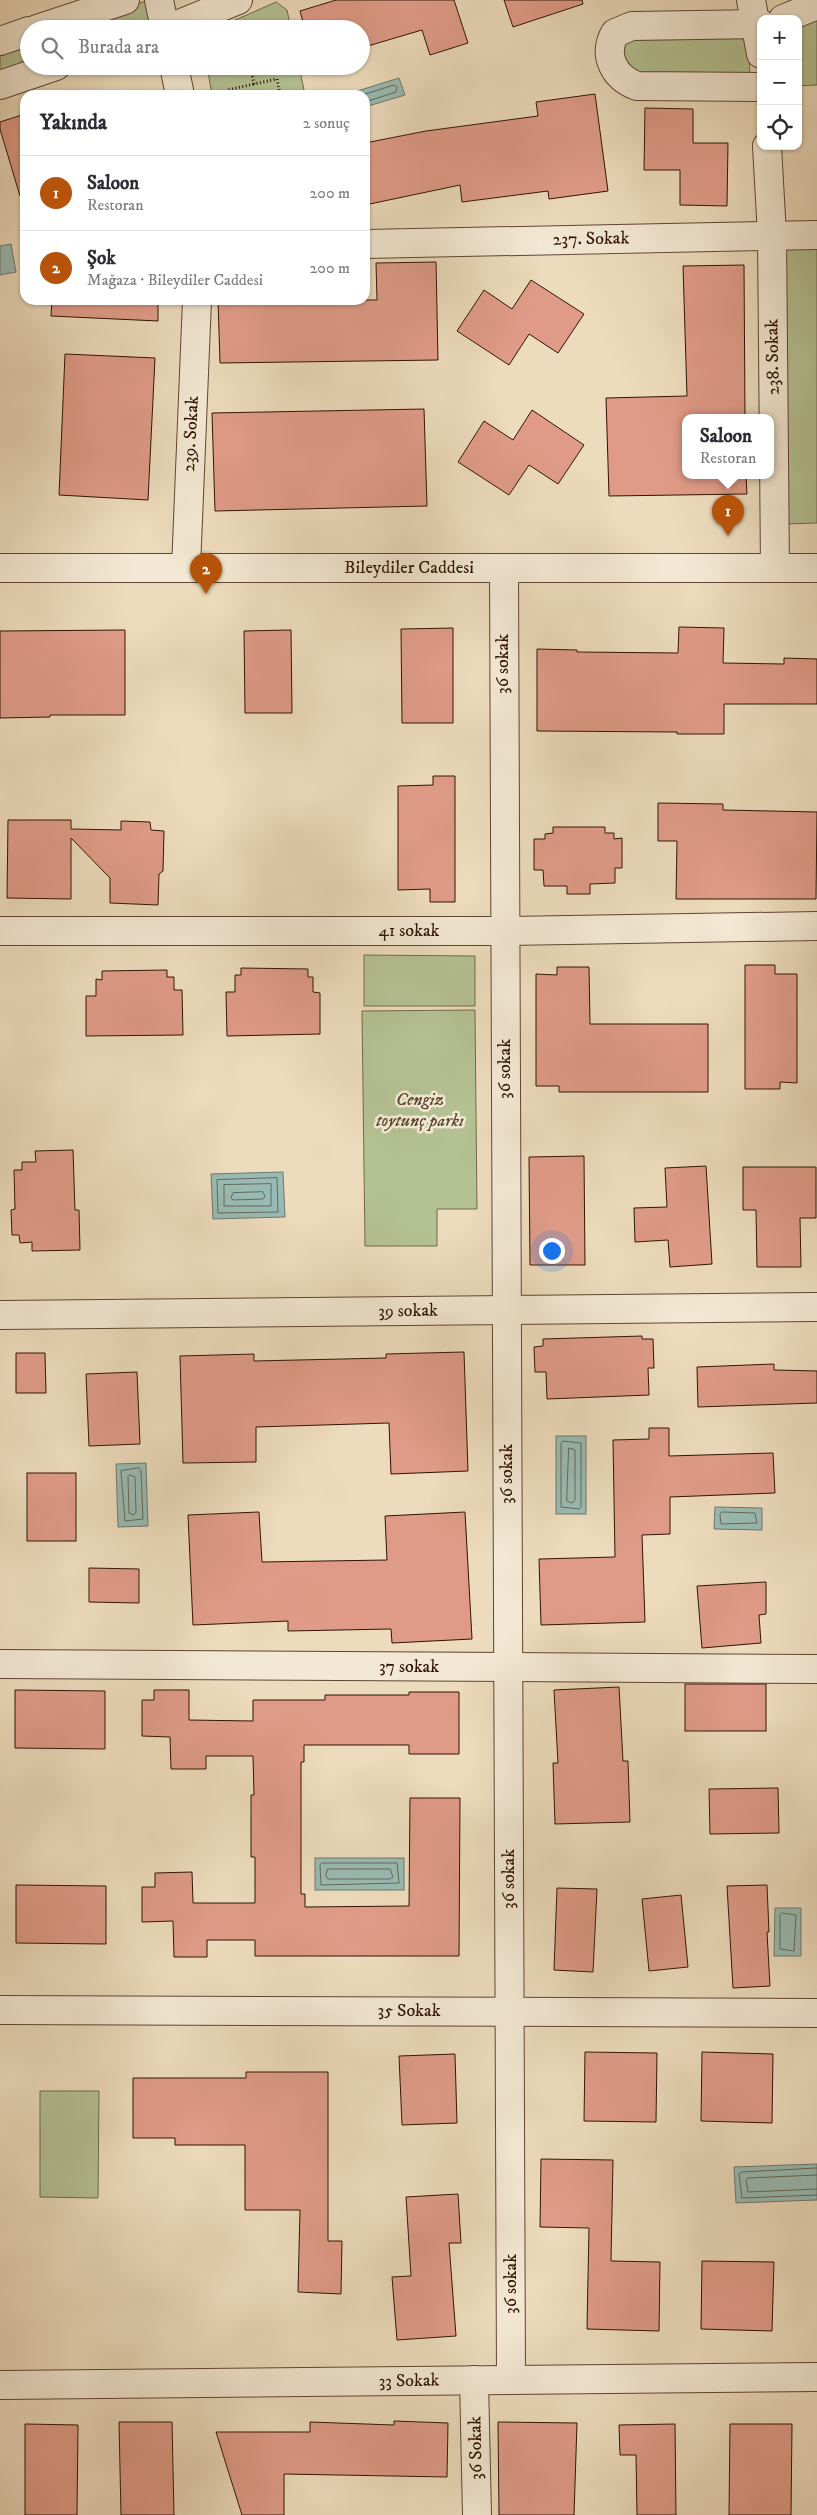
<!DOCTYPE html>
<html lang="tr">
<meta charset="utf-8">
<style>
:root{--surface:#fff;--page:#f2f2f3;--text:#2b2b33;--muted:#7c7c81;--line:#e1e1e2;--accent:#b45309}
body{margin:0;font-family:"IM FELL DW Pica",serif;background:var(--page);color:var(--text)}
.controls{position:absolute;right:15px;top:15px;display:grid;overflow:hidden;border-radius:10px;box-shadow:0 1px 4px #0004}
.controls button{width:45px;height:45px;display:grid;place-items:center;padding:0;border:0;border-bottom:1px solid var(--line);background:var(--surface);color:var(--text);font:25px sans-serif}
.you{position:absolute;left:551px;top:1250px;width:18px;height:18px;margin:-12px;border:4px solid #fff;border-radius:50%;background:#1a73e8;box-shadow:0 0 0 8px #1a73e833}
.badge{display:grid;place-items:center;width:32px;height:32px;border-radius:50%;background:var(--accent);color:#fff;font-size:16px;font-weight:700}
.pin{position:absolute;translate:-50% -41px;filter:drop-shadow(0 1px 2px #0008)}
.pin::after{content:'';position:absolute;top:26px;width:18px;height:15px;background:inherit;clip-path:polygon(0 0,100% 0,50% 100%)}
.popup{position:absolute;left:682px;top:414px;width:92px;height:65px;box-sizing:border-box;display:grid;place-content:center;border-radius:10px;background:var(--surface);filter:drop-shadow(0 1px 4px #0005);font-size:16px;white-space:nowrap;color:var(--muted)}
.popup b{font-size:19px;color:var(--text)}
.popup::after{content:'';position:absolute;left:50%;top:100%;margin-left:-10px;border:10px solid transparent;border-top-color:var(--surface)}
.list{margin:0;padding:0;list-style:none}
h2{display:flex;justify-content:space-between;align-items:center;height:65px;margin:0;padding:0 20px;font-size:21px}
h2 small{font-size:16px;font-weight:400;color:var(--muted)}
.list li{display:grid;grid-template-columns:32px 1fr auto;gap:15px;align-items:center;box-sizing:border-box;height:75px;padding:0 20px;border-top:1px solid var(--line)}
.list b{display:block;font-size:19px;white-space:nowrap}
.list p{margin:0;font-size:16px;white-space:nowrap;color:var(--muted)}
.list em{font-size:16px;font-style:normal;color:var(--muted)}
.icon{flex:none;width:28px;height:28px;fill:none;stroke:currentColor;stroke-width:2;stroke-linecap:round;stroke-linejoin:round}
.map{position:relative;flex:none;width:817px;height:2515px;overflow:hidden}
.search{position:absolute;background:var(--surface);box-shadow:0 1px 4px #0004;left:20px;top:20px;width:350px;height:55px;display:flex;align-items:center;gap:12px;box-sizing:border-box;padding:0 18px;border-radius:28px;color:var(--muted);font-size:19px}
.panel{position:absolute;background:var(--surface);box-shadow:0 1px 4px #0004;left:20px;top:90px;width:350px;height:215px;border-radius:15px}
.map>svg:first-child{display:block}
</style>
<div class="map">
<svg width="817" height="2515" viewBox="0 0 817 2515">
<rect width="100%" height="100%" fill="#ecdbbc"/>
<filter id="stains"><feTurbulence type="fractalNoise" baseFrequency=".004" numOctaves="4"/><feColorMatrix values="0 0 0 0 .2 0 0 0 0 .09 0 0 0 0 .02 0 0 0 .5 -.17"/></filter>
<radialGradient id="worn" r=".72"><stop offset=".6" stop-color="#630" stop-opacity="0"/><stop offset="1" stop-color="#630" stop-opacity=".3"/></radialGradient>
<g fill="#b4c193" stroke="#726a4c">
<polygon points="149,0 158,24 144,29 61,29"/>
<polygon points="276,2 287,10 291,29 215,29"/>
<polygon points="817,19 817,85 798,86 798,26"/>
<polygon points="744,34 749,51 750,80 642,77 624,67 620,45 624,39"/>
<polygon points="29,39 29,66 0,77 0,49"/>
<polygon points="207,66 299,66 305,95 212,95"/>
<polygon points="782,249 817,249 817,523 787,524"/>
<polygon points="364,955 475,956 475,1006 364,1006"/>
<polygon points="475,1010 477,1209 437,1209 437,1246 365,1246 362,1011"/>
<polygon points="40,2091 99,2091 98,2198 40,2197"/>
</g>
<g fill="#99bbb3" stroke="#6f786d">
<polygon points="399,78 405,95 365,107 365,95 355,95 354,92"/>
<polygon points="11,244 16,272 0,275 0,246"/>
<polygon points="283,1172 285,1217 213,1219 211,1174"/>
<rect x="556" y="1436" width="30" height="78"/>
<polygon points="146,1463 148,1526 118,1527 116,1464"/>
<polygon points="715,1507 762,1508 762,1530 714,1529"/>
<rect x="315" y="1858" width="89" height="32"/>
<polygon points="775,1908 801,1908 801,1956 774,1956"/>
<polygon points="817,2164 817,2200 736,2203 734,2167"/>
</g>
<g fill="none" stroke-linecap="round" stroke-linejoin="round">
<g stroke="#64685c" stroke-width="1">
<polyline points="362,95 394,85 397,87 396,92 365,102"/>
<polygon points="277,1178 278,1212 218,1213 217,1180"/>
<polygon points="271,1184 271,1206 224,1206 224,1185"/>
<polygon points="263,1192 265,1196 263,1199 233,1200 231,1198 233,1193"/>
<polygon points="563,1441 581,1443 581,1507 579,1509 561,1507 561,1444"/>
<polygon points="569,1448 575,1450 575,1500 572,1503 567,1501"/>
<polygon points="139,1468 141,1471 143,1519 125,1521 121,1471"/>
<polygon points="130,1475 135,1477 136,1512 134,1515 129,1513 128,1477"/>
<polygon points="722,1512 755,1513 757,1523 721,1524 720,1515"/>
<polygon points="322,1863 397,1863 399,1883 321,1885 320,1865"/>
<polygon points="328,1869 390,1869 393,1877 390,1879 328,1879 326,1876"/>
<polygon points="782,1913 796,1915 794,1951 780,1949 780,1915"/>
<polyline points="817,2168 742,2172 739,2174 742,2198 817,2195"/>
<polyline points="817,2175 748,2178 746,2180 748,2192 817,2189"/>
</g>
</g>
<g fill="#df9b87" stroke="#301404">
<polygon points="336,0 454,0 468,43 430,55 422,30 361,48 361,29 305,29 300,11"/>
<polygon points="504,0 582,0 583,4 513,27"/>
<polygon points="595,94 608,191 549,199 548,191 462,202 460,185 365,205 365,143 426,131 538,116 536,102"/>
<polygon points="645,108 693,109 693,143 728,143 727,206 680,205 680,170 644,170"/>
<polygon points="25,114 25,195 20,196 0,129 0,122"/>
<polygon points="436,262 438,360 220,363 218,300 377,300 376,263"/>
<polygon points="744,265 745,417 686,417 686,475 746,475 747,494 609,496 606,398 687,396 683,266"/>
<polygon points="531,280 584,314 558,353 529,334 509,365 457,331 484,290 512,309"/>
<polygon points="52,300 158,300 158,321 51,316"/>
<polygon points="65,354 155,358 148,500 59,495"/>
<polygon points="424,409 427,506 215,511 212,413"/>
<polygon points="532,410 584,445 558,484 529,465 509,495 458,462 484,421 513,440"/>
<polygon points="679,627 724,628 723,663 784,664 784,658 817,659 817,704 724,704 724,734 677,734 677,732 537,731 537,649 577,650 577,652 678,653"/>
<polygon points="453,628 453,723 402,723 401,629"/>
<polygon points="125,630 125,715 50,715 50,717 0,718 0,631"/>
<polygon points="291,630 292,713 245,713 244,631"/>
<polygon points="433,776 455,776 455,902 430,902 430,889 398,890 398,786 433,785"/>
<polygon points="658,803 723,804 723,810 817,812 816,899 676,899 677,841 658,841"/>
<polygon points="8,820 71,820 71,829 121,830 121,821 150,822 151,830 164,831 163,871 159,874 158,905 110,903 110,878 71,838 71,899 7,898"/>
<polygon points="553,827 605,827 605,833 614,833 614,839 622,838 622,868 615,868 615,883 590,884 590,894 567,894 567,886 544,886 543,870 534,870 534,839 545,839 545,834 553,833"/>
<polygon points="745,965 775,965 775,974 797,974 797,1083 780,1082 780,1089 745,1089"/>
<polygon points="557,967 589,967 590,1024 708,1024 708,1092 559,1092 559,1086 536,1086 536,974 557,975"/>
<polygon points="241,968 308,969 308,977 313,977 313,992 320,993 320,1034 227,1036 226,992 235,992 235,975 241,975"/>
<polygon points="167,970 167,977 174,977 174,990 182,990 183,1035 86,1036 86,996 96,996 96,979 102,980 102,971"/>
<polygon points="73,1150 75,1210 79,1210 80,1250 32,1251 32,1242 20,1243 19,1235 12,1235 11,1210 15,1209 14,1170 22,1170 22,1162 36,1162 35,1151"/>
<polygon points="584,1156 585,1265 530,1265 529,1157"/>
<polygon points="706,1166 712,1264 670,1267 668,1240 635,1242 634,1208 667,1207 665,1168"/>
<polygon points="743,1167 816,1167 816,1218 800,1218 801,1267 757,1267 756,1210 743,1210"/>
<polygon points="642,1336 642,1339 653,1339 654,1368 648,1368 649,1395 547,1399 546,1372 535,1372 534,1347 543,1346 543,1339"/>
<polygon points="464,1352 468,1471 391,1474 389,1423 256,1427 256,1462 183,1463 180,1356 254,1354 254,1361 386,1358 386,1354"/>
<polygon points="16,1353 45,1353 46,1393 16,1393"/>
<polygon points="774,1364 774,1370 817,1371 817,1403 698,1407 697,1367"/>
<polygon points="137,1372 140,1444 89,1446 86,1374"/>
<polygon points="649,1428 669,1428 669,1456 773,1453 775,1493 670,1497 670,1534 642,1535 645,1622 541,1625 539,1559 615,1557 613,1440 649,1439"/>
<rect x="27" y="1473" width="49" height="68"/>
<polygon points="259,1512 262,1562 387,1560 385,1516 465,1512 472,1639 392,1643 391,1629 288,1631 288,1621 193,1625 188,1515"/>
<polygon points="89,1568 139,1569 139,1603 89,1602"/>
<polygon points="766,1582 766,1614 759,1615 761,1643 702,1648 697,1586"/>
<rect x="685" y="1684" width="81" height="47"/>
<polygon points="619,1687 623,1761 628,1761 630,1822 555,1824 553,1763 558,1763 554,1690"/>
<polygon points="15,1690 105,1691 105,1749 15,1748"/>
<polygon points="154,1690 189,1690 189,1720 253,1721 253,1700 325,1700 325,1695 409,1695 409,1692 459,1692 459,1754 409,1754 409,1745 304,1745 304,1762 301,1762 301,1894 305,1894 305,1907 409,1906 410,1798 460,1798 459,1956 255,1956 255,1940 207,1940 207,1957 174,1957 173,1921 142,1922 142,1887 155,1887 155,1873 192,1872 193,1903 255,1903 255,1857 251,1857 251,1795 254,1795 253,1756 206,1756 206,1769 171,1769 170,1737 142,1736 142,1700 154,1700"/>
<polygon points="778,1788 779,1833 710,1834 709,1789"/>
<polygon points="16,1885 106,1886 106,1944 16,1943"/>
<polygon points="767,1885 769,1932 767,1932 770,1986 733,1988 727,1886"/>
<polygon points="557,1888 597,1889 593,1972 554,1970"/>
<polygon points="681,1895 688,1967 649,1971 642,1899"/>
<polygon points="585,2052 657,2053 656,2122 584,2121"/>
<polygon points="702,2052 773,2054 772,2123 701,2121"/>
<polygon points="455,2054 457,2123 402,2125 399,2056"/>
<polygon points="246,2072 328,2072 328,2241 342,2241 341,2294 298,2292 300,2210 245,2210 245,2145 175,2145 175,2138 133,2138 133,2078 246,2078"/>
<polygon points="541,2159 613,2160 611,2261 660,2262 659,2331 587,2329 589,2228 540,2227"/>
<polygon points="458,2194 461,2243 449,2243 456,2336 397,2340 392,2277 411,2276 406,2197"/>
<polygon points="702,2261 774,2262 772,2331 701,2329"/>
<polygon points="394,2421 448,2423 447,2477 284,2474 284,2515 242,2515 216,2432 310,2432 310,2422 394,2425"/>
<polygon points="119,2422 172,2422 174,2515 121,2515"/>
<polygon points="498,2422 577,2423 574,2515 499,2515"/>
<polygon points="25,2424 78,2425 77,2515 25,2515"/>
<polygon points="675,2424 676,2515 637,2515 636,2455 620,2455 619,2425"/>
<polygon points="730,2424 792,2424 791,2515 729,2515"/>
</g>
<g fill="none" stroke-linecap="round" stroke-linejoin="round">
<g stroke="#5f4632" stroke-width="30">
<g id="minor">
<polyline points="159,0 165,29"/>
<polyline points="751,0 761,54"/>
<polyline points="783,19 817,5"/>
<path d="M761,24l-129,2 -17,7c-13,23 0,45 22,53l124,1"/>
<polyline points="37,29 125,0"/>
<polyline points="167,29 238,0"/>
<polyline points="0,41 29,31"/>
<polyline points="174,66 180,95"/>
<polyline points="0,85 56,66"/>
<polyline points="767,146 772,235 775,568"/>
<polyline points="365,244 817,235"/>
<polyline points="0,568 817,568"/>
<polyline points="186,568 197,300"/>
<polyline points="504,568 511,2380"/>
<polyline points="0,931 504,931 817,926"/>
<polyline points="0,1315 817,1307"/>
<polyline points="0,1664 817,1669"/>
<polyline points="0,2010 817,2013"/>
<polyline points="474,2380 477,2515"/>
<polyline points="0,2385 817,2377"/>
</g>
</g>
<g stroke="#301404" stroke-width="3" stroke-dasharray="1 2.5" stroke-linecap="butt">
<polyline points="250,66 254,84 277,79 280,95"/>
<polyline points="229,95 227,90 254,84"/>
</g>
<use href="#minor" stroke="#f3e8d3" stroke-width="28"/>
</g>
<g text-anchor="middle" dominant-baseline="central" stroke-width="5" stroke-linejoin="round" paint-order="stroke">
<g font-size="18" fill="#301404" stroke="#f3e8d3">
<text transform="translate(591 239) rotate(-1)">237. Sokak</text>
<text transform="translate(773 357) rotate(-91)">238. Sokak</text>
<text transform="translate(191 434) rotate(-87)">239. Sokak</text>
<text x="409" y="568">Bileydiler Caddesi</text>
<text transform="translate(503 664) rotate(-90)">36 sokak</text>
<text x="409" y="931">41 sokak</text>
<text transform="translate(505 1069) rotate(-90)">36 sokak</text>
<text transform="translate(408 1311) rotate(-1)">39 sokak</text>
<text transform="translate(507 1474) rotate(-90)">36 sokak</text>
<text x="409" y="1667">37 sokak</text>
<text transform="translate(509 1879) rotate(-90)">36 sokak</text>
<text x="409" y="2011">35 Sokak</text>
<text transform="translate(511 2284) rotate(-90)">36 sokak</text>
<text transform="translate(409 2381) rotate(-1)">33 Sokak</text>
<text transform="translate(476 2448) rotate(-91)">36 Sokak</text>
</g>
<g font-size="18" font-style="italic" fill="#58482f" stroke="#f3e8d3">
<text x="420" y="1100">Cengiz<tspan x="420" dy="21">toytunç parkı</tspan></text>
</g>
</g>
<rect width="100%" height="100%" filter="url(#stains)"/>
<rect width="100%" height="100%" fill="url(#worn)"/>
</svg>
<div class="controls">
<button>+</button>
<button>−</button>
<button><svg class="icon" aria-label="locate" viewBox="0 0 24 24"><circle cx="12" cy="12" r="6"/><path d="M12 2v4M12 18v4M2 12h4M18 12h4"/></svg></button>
</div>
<div class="you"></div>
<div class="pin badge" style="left:728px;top:536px">1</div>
<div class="popup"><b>Saloon</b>Restoran</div>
<div class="pin badge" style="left:206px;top:594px">2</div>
<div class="search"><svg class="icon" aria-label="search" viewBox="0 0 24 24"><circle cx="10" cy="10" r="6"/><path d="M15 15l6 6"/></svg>Burada ara</div>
<section class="panel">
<h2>Yakında<small>2 sonuç</small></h2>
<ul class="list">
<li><span class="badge">1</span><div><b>Saloon</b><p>Restoran</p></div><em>200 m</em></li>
<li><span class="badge">2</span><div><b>Şok</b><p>Mağaza · Bileydiler Caddesi</p></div><em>200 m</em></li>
</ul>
</section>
</div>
